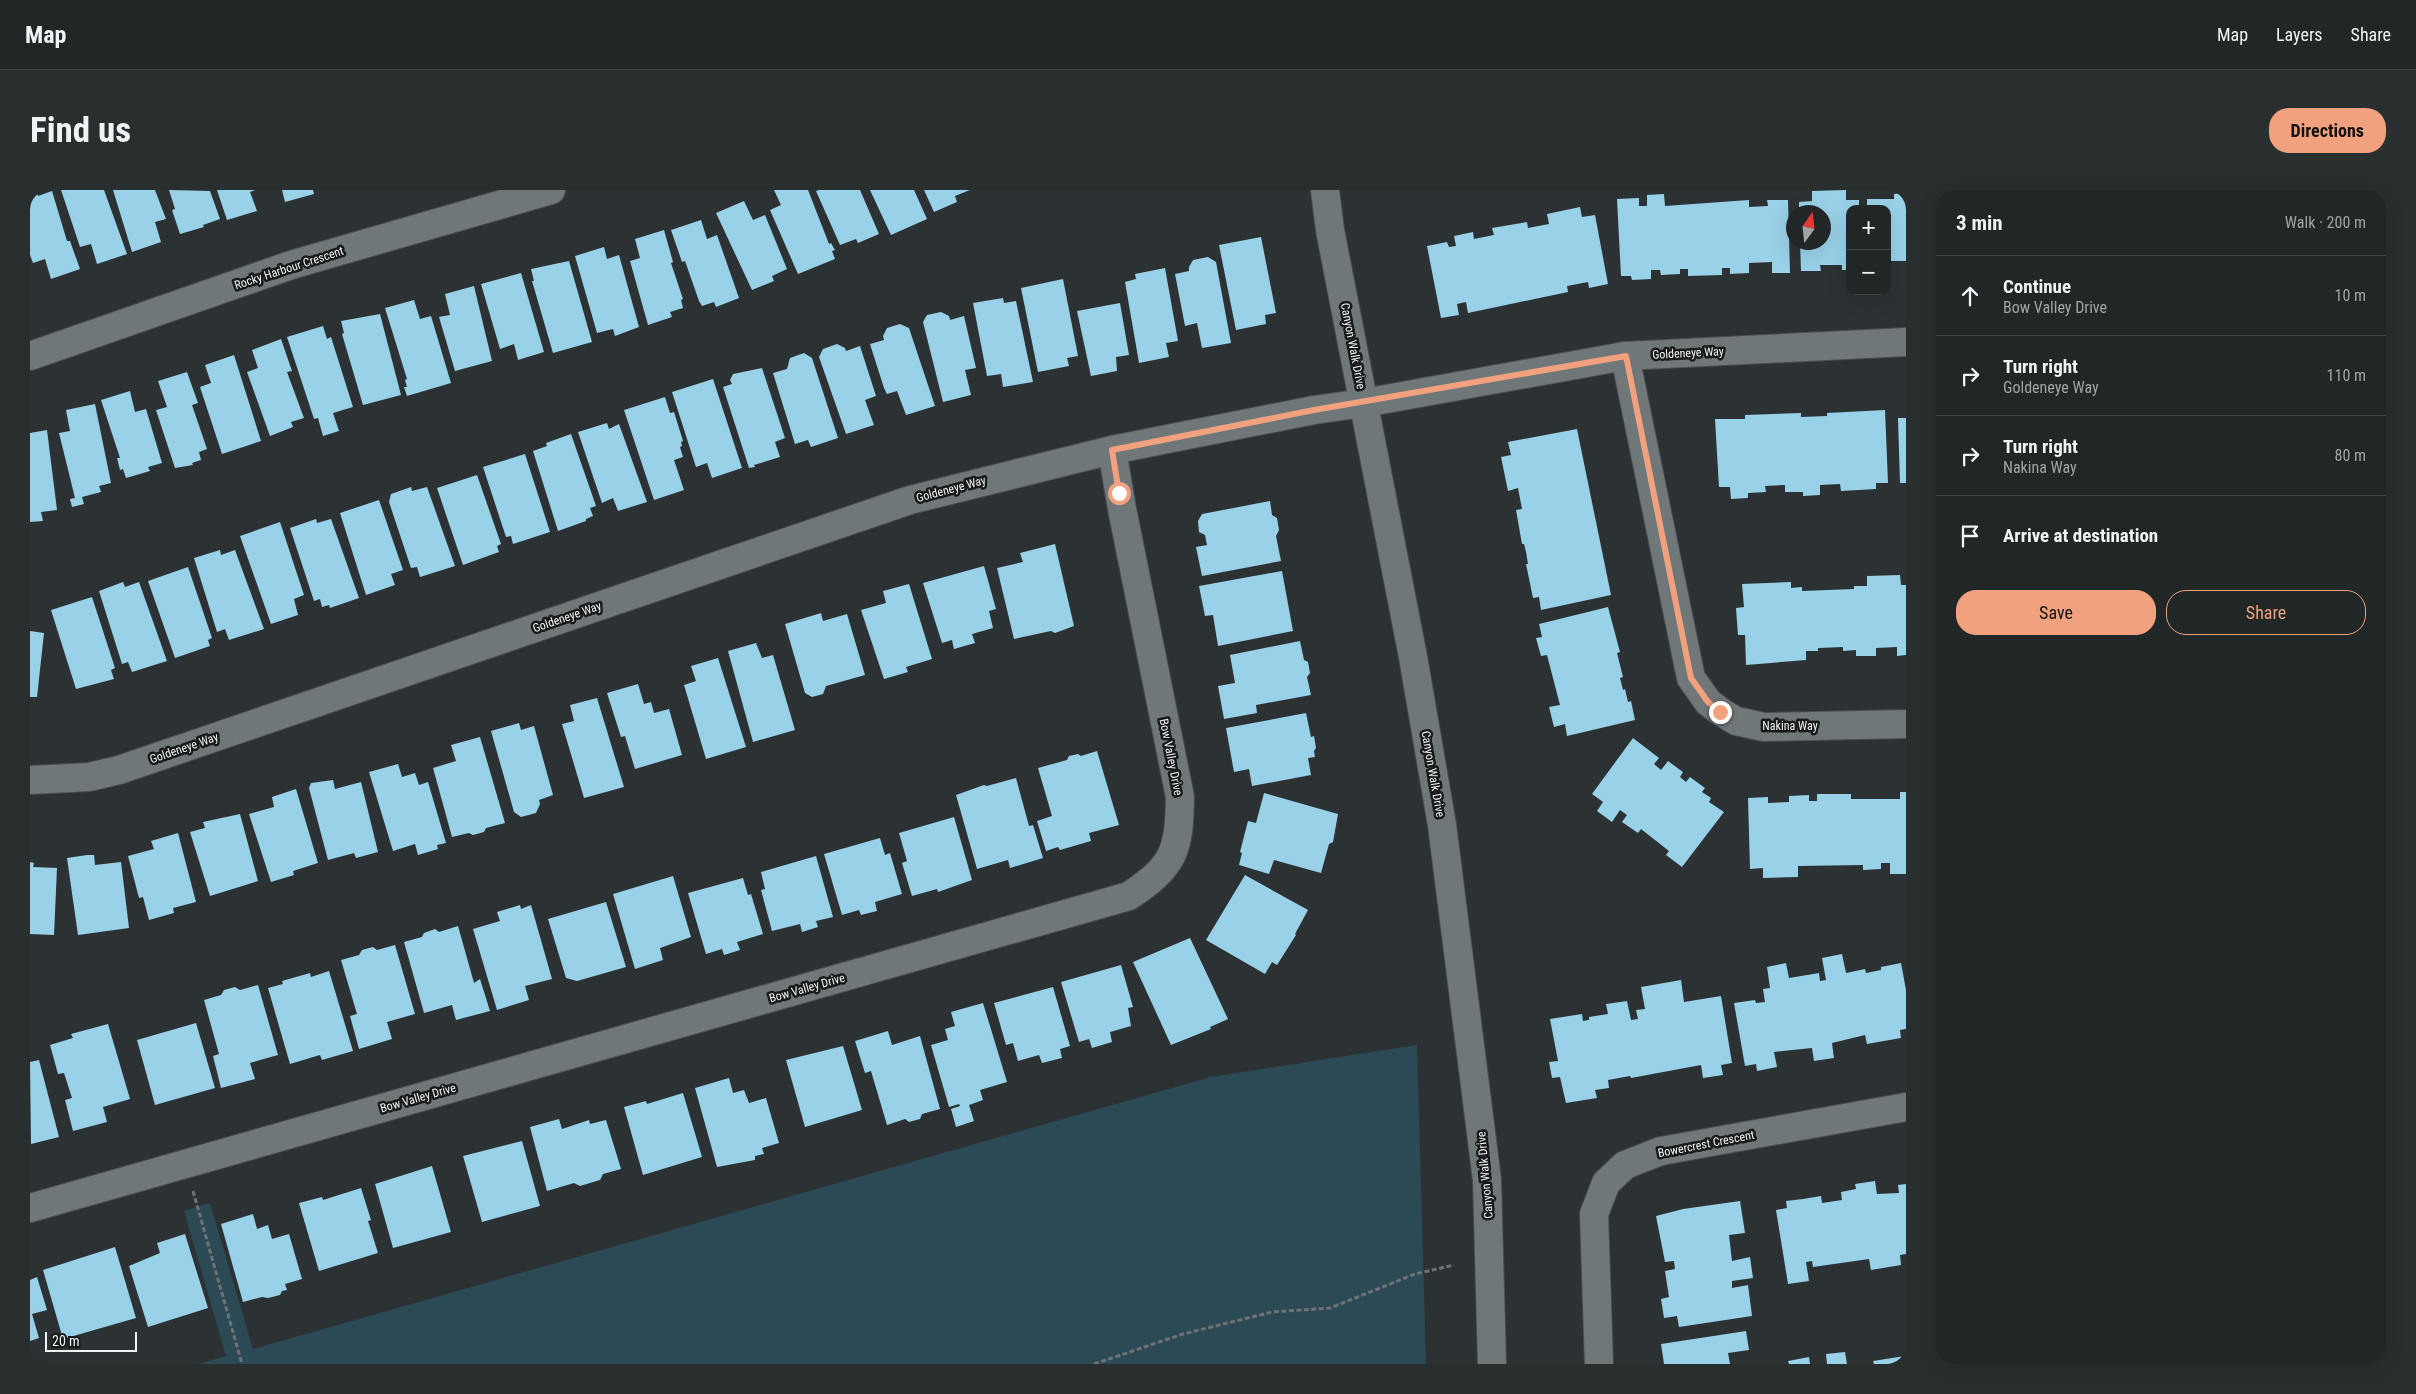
<!DOCTYPE html>
<meta charset="utf-8">
<style>
:root{--surface:#212627;--page:#292e2f;--text:#f1f3f6;--muted:#a2a5a7;--line:#3e4344;--accent:#f1a17d}
body{margin:0;font-family:"Roboto Condensed",sans-serif;background:var(--page);color:var(--text)}
.controls{position:absolute;right:15px;top:15px;display:grid;overflow:hidden;border-radius:10px;box-shadow:0 5px 20px #0002}
.controls button{width:45px;height:45px;display:grid;place-items:center;padding:0;border:0;border-bottom:1px solid var(--line);background:var(--surface);color:var(--text);font:25px sans-serif}
.compass{position:absolute;left:1756px;top:15px;width:45px;height:45px;border-radius:50%;background:var(--surface);box-shadow:0 5px 20px #0002;rotate:15deg}
.scale{position:absolute;left:15px;bottom:12px;width:92px;box-sizing:border-box;padding-left:5px;border:2px solid #eff3f4;border-top:0;font-size:14px;line-height:18px;white-space:nowrap;color:#eff3f4;-webkit-text-stroke:4px #17191a;paint-order:stroke}
.stop{position:absolute;width:15px;height:15px;margin:-11px;border:4px solid #f1a17d;border-radius:50%;background:#fff}
.stop.end{background:#f1a17d;border-color:#fff;box-shadow:0 1px 5px #0008}
.list{margin:0;padding:0;list-style:none}
h2{display:flex;justify-content:space-between;align-items:center;height:65px;margin:0;padding:0 20px;font-size:21px}
h2 small{font-size:16px;font-weight:400;color:var(--muted)}
.list li{display:grid;grid-template-columns:32px 1fr auto;gap:15px;align-items:center;box-sizing:border-box;height:80px;padding:0 20px;border-top:1px solid var(--line)}
.list b{display:block;font-size:19px;white-space:nowrap}
.list p{margin:0;font-size:16px;white-space:nowrap;color:var(--muted)}
.list em{font-size:16px;font-style:normal;color:var(--muted)}
.actions{display:flex;gap:10px;padding:15px 20px}
.actions a{flex:1;padding:11px 0;border:1px solid var(--accent);border-radius:20px;text-align:center;font-size:18px;color:var(--accent)}
.actions .main{background:var(--accent);color:#111}
.icon{flex:none;width:28px;height:28px;fill:none;stroke:currentColor;stroke-width:2;stroke-linecap:round;stroke-linejoin:round}
.map{position:relative;flex:none;width:1876px;height:1174px;overflow:hidden;border-radius:20px}
header{display:flex;align-items:center;gap:30px;box-sizing:border-box;height:70px;padding:0 25px;background:var(--surface);border-bottom:1px solid var(--line)}
header strong{font-size:24px}
nav{display:flex;gap:28px;margin-inline-start:auto;font-size:18px}
.intro{display:flex;align-items:center;justify-content:space-between;box-sizing:border-box;height:120px;padding:0 30px}
h1{margin:0;font-size:35px}
.button{padding:12px 22px;border-radius:20px;background:var(--accent);color:#111;font-size:18px;font-weight:700}
main{display:flex;gap:30px;padding:0 30px}
aside{flex:1;background:var(--surface);border-radius:20px;box-shadow:0 5px 20px #0002}
.map>svg:first-child{display:block}
</style>
<header>
<strong>Map</strong>
<nav><a>Map</a><a>Layers</a><a>Share</a></nav>
</header>
<div class="intro"><h1>Find us</h1><a class="button">Directions</a></div>
<main>
<div class="map">
<svg width="1876" height="1174" viewBox="0 0 1876 1174">
<rect width="100%" height="100%" fill="#2c3234"/>
<polygon fill="#2b4a56" points="1387,855 1396,1174 169,1174 196,1166 154,1021 180,1013 223,1159 1181,887"/>
<g fill="#99d1e8">
<polygon points="31,0 74,0 97,64 67,74 61,54 50,57"/>
<polygon points="83,0 125,0 136,29 125,32 131,52 102,62"/>
<polygon points="139,0 180,1 190,29 173,35 174,37 150,44 142,20 145,19"/>
<polygon points="187,0 225,0 220,2 227,21 197,30"/>
<polygon points="252,0 283,0 284,4 255,12"/>
<polygon points="744,0 778,0 799,54 801,53 805,60 802,61 805,69 768,84 740,20 751,15"/>
<polygon points="789,0 830,0 849,44 828,53 826,49 810,55 786,1"/>
<polygon points="840,0 884,0 897,29 861,45"/>
<polygon points="894,0 940,0 925,6 927,12 904,22"/>
<polygon points="1816,0 1816,10 1829,10 1829,19 1820,19 1820,80 1812,80 1812,75 1790,75 1791,81 1771,81 1770,52 1794,52 1794,22 1769,22 1769,12 1782,11 1782,1"/>
<polygon points="7,1 8,6 22,1 37,51 40,51 50,79 21,89 15,69 3,73 0,65 0,3"/>
<polygon points="1876,3 1876,71 1857,71 1857,19 1837,19 1837,9 1864,9 1864,4"/>
<polygon points="1634,4 1635,16 1719,10 1719,17 1738,16 1737,10 1758,10 1760,83 1742,83 1742,72 1719,73 1719,83 1700,84 1700,78 1692,78 1692,85 1658,86 1658,79 1650,79 1650,84 1631,85 1630,80 1621,80 1621,89 1602,90 1601,86 1591,86 1587,9 1609,8 1609,16 1617,16 1617,5"/>
<polygon points="714,11 723,30 735,25 757,79 742,86 744,91 722,100 686,23"/>
<polygon points="1550,17 1552,27 1565,25 1578,94 1559,98 1558,92 1537,96 1538,102 1438,123 1436,112 1427,114 1429,125 1411,128 1397,56 1417,52 1419,57 1426,56 1424,46 1443,42 1444,49 1464,45 1462,38 1497,32 1498,38 1519,34 1517,24"/>
<polygon points="671,30 677,49 687,45 709,108 686,117 684,112 672,116 669,111 655,71 652,72 641,40"/>
<polygon points="634,40 643,72 641,73 653,109 651,110 653,118 640,122 642,127 618,135 600,71 610,68 605,49"/>
<polygon points="1231,47 1246,123 1235,125 1236,134 1206,140 1189,55"/>
<polygon points="574,57 577,69 589,65 609,137 585,146 583,139 567,143 545,66"/>
<polygon points="1178,67 1186,72 1201,153 1172,158 1167,133 1155,136 1145,84 1159,81 1159,77 1163,70"/>
<polygon points="539,71 562,152 523,163 502,91 504,91 501,79"/>
<polygon points="1135,78 1148,151 1136,153 1139,167 1109,173 1095,92 1106,89 1105,84"/>
<polygon points="491,83 514,162 488,170 484,154 470,159 451,94"/>
<polygon points="1033,89 1048,166 1037,168 1039,176 1008,182 991,98"/>
<polygon points="444,96 462,171 425,181 409,127 420,125 415,104"/>
<polygon points="973,108 974,113 986,111 1003,192 973,197 971,184 957,186 943,113"/>
<polygon points="384,110 390,129 401,126 421,193 377,206 374,197 377,197 375,190 377,189 355,118"/>
<polygon points="1090,113 1099,165 1086,167 1087,181 1061,186 1047,121"/>
<polygon points="911,122 919,126 920,130 934,126 946,178 935,180 941,205 913,212 893,132 897,125"/>
<polygon points="350,124 371,205 333,215 312,144 314,143 311,131"/>
<polygon points="870,134 879,138 905,216 876,225 867,201 857,204 854,198 840,154 854,150 853,146 857,138"/>
<polygon points="293,136 297,149 301,147 323,217 303,223 309,241 293,246 288,228 284,229 257,147"/>
<polygon points="251,149 262,181 257,182 274,228 261,232 263,237 240,246 217,182 228,178 222,160"/>
<polygon points="807,154 815,158 816,161 830,156 846,206 835,210 844,235 816,244 789,167 793,159"/>
<polygon points="774,163 782,168 808,248 781,257 778,250 765,254 743,183 757,179 760,168"/>
<polygon points="204,165 231,251 192,264 170,197 181,193 175,175"/>
<polygon points="732,178 755,248 745,252 750,267 724,275 725,277 719,278 693,197 702,194 700,190 703,184"/>
<polygon points="157,182 168,213 162,215 177,259 169,262 171,270 162,273 163,275 145,278 126,220 137,217 128,191"/>
<polygon points="683,189 712,278 682,288 677,273 666,277 642,202"/>
<polygon points="100,201 105,222 116,219 132,273 118,277 120,281 96,288 93,279 90,280 87,268 90,268 71,210"/>
<polygon points="635,207 640,223 644,222 653,251 651,252 652,256 650,257 653,267 644,270 654,300 624,310 594,220"/>
<polygon points="65,214 81,293 69,296 71,302 52,307 54,314 42,317 40,309 45,308 29,243 40,241 36,220"/>
<polygon points="1855,220 1858,293 1846,293 1846,299 1811,301 1810,294 1790,295 1790,305 1773,306 1773,302 1755,302 1755,295 1735,296 1736,302 1718,303 1718,308 1701,309 1700,297 1689,297 1685,229 1715,229 1715,225 1771,223 1771,227 1797,226 1797,223"/>
<polygon points="1868,228 1876,228 1876,293 1870,293"/>
<polygon points="577,233 579,239 589,234 617,312 588,321 583,308 572,313 548,242"/>
<polygon points="1547,239 1581,405 1511,420 1509,407 1503,408 1496,374 1498,374 1496,362 1494,354 1492,354 1486,320 1492,319 1488,298 1478,301 1471,267 1481,265 1478,252"/>
<polygon points="17,240 27,320 11,322 13,331 0,332 0,243"/>
<polygon points="541,244 566,316 560,318 563,326 556,329 556,331 528,341 503,261 517,256 516,253"/>
<polygon points="495,264 520,342 483,354 481,346 476,347 453,277"/>
<polygon points="447,285 471,354 467,356 469,362 433,375 407,298"/>
<polygon points="381,297 382,301 397,297 425,376 390,387 387,377 381,378 359,312 361,304"/>
<polygon points="349,310 373,380 361,384 365,395 336,405 310,323"/>
<polygon points="1240,311 1242,325 1247,328 1249,340 1246,346 1251,371 1172,386 1166,357 1177,355 1175,345 1169,342 1168,331 1172,324"/>
<polygon points="286,329 287,333 301,329 329,408 300,418 299,415 292,417 290,409 284,411 260,338"/>
<polygon points="250,332 274,405 264,409 268,425 241,434 210,346"/>
<polygon points="1025,354 1044,436 1025,443 1021,441 984,449 967,378 993,372 990,363"/>
<polygon points="190,360 191,365 205,360 234,439 199,450 195,439 187,442 164,368"/>
<polygon points="954,376 966,419 959,421 963,438 942,444 945,453 924,459 922,450 912,453 893,393"/>
<polygon points="158,377 182,448 178,450 180,456 145,468 118,391"/>
<polygon points="1252,381 1263,441 1188,456 1183,425 1175,426 1169,396"/>
<polygon points="1870,385 1871,395 1876,395 1876,465 1867,466 1867,457 1846,458 1846,466 1826,466 1826,460 1813,461 1813,457 1788,458 1788,461 1776,461 1776,470 1716,475 1715,445 1708,445 1706,418 1714,417 1712,394 1761,392 1761,398 1772,397 1772,401 1824,399 1824,396 1837,396 1837,386"/>
<polygon points="93,392 95,397 109,392 137,471 102,482 98,472 92,474 69,401"/>
<polygon points="879,394 902,469 876,477 878,482 854,489 831,420 856,413 853,401"/>
<polygon points="62,407 85,478 81,480 84,489 46,499 21,420"/>
<polygon points="1578,417 1590,462 1587,463 1593,487 1590,488 1593,500 1595,499 1598,512 1601,511 1605,530 1537,546 1535,534 1524,537 1519,517 1530,515 1517,465 1511,466 1506,448 1512,447 1509,434"/>
<polygon points="791,423 793,431 817,424 835,485 796,496 793,504 782,507 775,503 755,434"/>
<polygon points="0,441 14,443 7,507 0,507"/>
<polygon points="1270,451 1274,470 1278,472 1280,483 1277,487 1281,505 1226,515 1227,523 1194,529 1188,496 1205,493 1200,465"/>
<polygon points="726,453 732,468 743,465 765,540 723,552 698,461"/>
<polygon points="688,468 716,557 676,569 654,495 666,491 661,476"/>
<polygon points="608,494 614,514 621,512 624,523 639,519 652,565 605,579 595,546 591,547 577,503"/>
<polygon points="567,508 594,597 554,608 532,534 544,531 540,515"/>
<polygon points="1276,523 1281,547 1284,546 1286,558 1284,561 1285,567 1278,568 1281,585 1222,596 1219,579 1204,582 1196,538"/>
<polygon points="489,533 491,540 504,536 523,605 509,610 510,614 506,623 491,627 484,622 461,541"/>
<polygon points="450,547 475,633 456,638 454,642 443,645 439,643 422,647 403,578 426,571 421,555"/>
<polygon points="1603,548 1629,568 1624,574 1631,580 1638,571 1653,582 1650,587 1656,592 1660,587 1675,598 1672,602 1681,608 1679,612 1694,622 1652,677 1636,665 1639,661 1611,639 1608,643 1592,632 1597,625 1590,620 1582,632 1567,621 1573,612 1562,604"/>
<polygon points="1067,561 1089,635 1059,643 1061,651 1030,660 1028,657 1016,661 1007,631 1022,626 1008,578 1037,570 1039,566 1048,564 1051,566"/>
<polygon points="368,574 372,587 385,583 389,595 398,592 416,653 407,655 408,659 388,665 385,654 363,661 339,582"/>
<polygon points="986,588 999,636 1003,635 1013,668 980,678 978,670 947,679 926,605 954,595 957,596"/>
<polygon points="303,590 305,599 331,592 348,662 326,668 324,663 298,670 279,598 281,593"/>
<polygon points="266,599 288,673 263,681 264,685 241,692 219,624 244,617 242,607"/>
<polygon points="1870,602 1876,602 1876,684 1860,684 1860,673 1851,673 1851,679 1833,680 1833,675 1768,676 1768,687 1733,688 1733,678 1720,679 1718,608 1738,607 1738,613 1759,612 1759,606 1779,605 1779,611 1787,611 1787,604 1821,604 1821,609 1870,609"/>
<polygon points="1234,603 1308,624 1303,652 1299,654 1291,683 1244,670 1239,684 1209,675 1212,663 1210,662 1218,631 1226,633"/>
<polygon points="210,624 228,691 180,706 160,642 175,638 173,632"/>
<polygon points="924,627 942,690 908,702 907,699 882,706 872,673 877,671 869,643"/>
<polygon points="148,643 166,712 143,718 144,723 119,730 113,707 109,708 98,666 124,659 121,651"/>
<polygon points="850,648 855,665 860,663 872,704 845,712 847,721 831,725 829,720 812,725 794,664"/>
<polygon points="57,665 64,665 65,675 91,672 99,738 48,745 37,668"/>
<polygon points="786,666 803,727 786,731 788,737 772,742 770,734 742,741 731,700 735,699 731,682"/>
<polygon points="0,672 4,673 3,677 27,678 24,745 0,744"/>
<polygon points="1215,685 1278,720 1265,744 1266,745 1247,775 1242,772 1235,784 1176,750"/>
<polygon points="643,686 661,747 630,758 633,770 605,779 583,704"/>
<polygon points="713,688 718,705 721,704 733,744 707,752 710,760 694,765 692,759 676,764 658,703"/>
<polygon points="576,712 596,777 547,791 536,788 518,729"/>
<polygon points="490,715 491,719 501,715 522,789 495,796 499,810 467,820 443,739 470,731 467,722"/>
<polygon points="428,736 444,793 450,789 460,821 426,830 422,815 394,823 374,752 392,747 394,743 405,739 409,742"/>
<polygon points="1160,748 1198,829 1180,837 1181,839 1141,855 1103,772"/>
<polygon points="365,755 385,824 357,832 362,849 329,859 320,826 327,824 311,770 329,765 332,760 343,757 347,760"/>
<polygon points="1812,764 1816,783 1835,779 1836,783 1851,780 1851,777 1871,773 1876,800 1876,839 1870,840 1871,848 1837,854 1835,845 1802,853 1804,868 1784,871 1782,858 1744,862 1747,877 1727,881 1726,874 1715,876 1704,813 1725,810 1726,813 1735,812 1733,799 1740,798 1737,777 1756,773 1759,788 1789,783 1790,791 1796,790 1792,768"/>
<polygon points="1091,775 1103,817 1098,818 1101,836 1080,842 1082,852 1062,858 1059,849 1049,852 1031,792"/>
<polygon points="299,781 323,861 292,870 290,865 260,874 238,798 253,794 252,791 280,783 281,787"/>
<polygon points="1651,790 1654,812 1691,806 1702,873 1691,875 1693,885 1673,888 1671,875 1601,888 1600,886 1578,890 1579,898 1565,900 1567,908 1536,913 1530,887 1522,888 1519,872 1528,871 1520,829 1552,824 1553,831 1559,830 1559,827 1578,824 1576,814 1597,811 1601,830 1608,829 1606,820 1615,819 1611,797"/>
<polygon points="228,795 248,865 220,873 225,889 191,898 183,866 189,864 174,810 191,805 194,800 205,797 210,800"/>
<polygon points="1023,797 1040,856 1030,859 1032,868 1012,873 1009,865 988,871 983,853 976,855 964,813"/>
<polygon points="953,813 977,892 950,900 953,910 939,915 944,931 926,937 921,919 930,916 929,914 919,917 901,855 918,850 915,839 925,836 921,822"/>
<polygon points="166,833 185,898 125,915 107,850"/>
<polygon points="78,834 100,909 73,917 77,932 43,941 35,910 42,908 34,883 28,884 20,855 43,848 41,844"/>
<polygon points="858,841 862,855 890,846 910,919 892,924 890,929 879,932 875,929 857,935 841,881 835,883 825,851"/>
<polygon points="813,856 832,920 775,937 756,870"/>
<polygon points="9,870 29,947 1,954 0,872"/>
<polygon points="699,888 703,903 714,900 719,913 736,908 749,953 732,958 734,964 725,966 725,970 687,977 665,898"/>
<polygon points="653,903 672,967 613,985 594,917 616,911 617,914"/>
<polygon points="529,929 532,939 559,930 560,934 576,930 591,979 573,984 570,990 550,996 544,993 517,1001 500,937"/>
<polygon points="492,951 510,1016 452,1032 433,966"/>
<polygon points="402,976 421,1042 363,1058 345,994"/>
<polygon points="1845,991 1847,1004 1869,1003 1868,995 1876,994 1876,1064 1870,1065 1871,1075 1841,1080 1839,1069 1783,1077 1782,1071 1776,1072 1779,1091 1758,1094 1746,1020 1757,1018 1756,1011 1773,1009 1791,1006 1792,1013 1812,1010 1811,1002 1826,999 1825,994"/>
<polygon points="331,998 341,1030 338,1031 348,1063 289,1081 269,1013 292,1007 293,1010"/>
<polygon points="1710,1011 1715,1043 1699,1045 1702,1071 1720,1067 1723,1088 1702,1091 1702,1098 1718,1095 1722,1126 1649,1137 1647,1126 1634,1128 1631,1109 1639,1107 1635,1081 1645,1079 1644,1071 1635,1072 1626,1026 1653,1019"/>
<polygon points="223,1024 227,1039 238,1035 242,1049 259,1044 272,1089 255,1094 257,1100 252,1101 250,1105 238,1108 232,1107 213,1112 191,1034"/>
<polygon points="155,1044 178,1118 118,1137 99,1076 130,1063 127,1053"/>
<polygon points="85,1057 106,1128 33,1149 13,1080"/>
<polygon points="7,1087 17,1120 2,1124 9,1148 0,1151 0,1090"/>
<polygon points="1716,1141 1719,1160 1698,1163 1700,1174 1634,1174 1631,1154"/>
<polygon points="1815,1162 1817,1174 1797,1174 1796,1164"/>
<polygon points="1875,1166 1876,1174 1844,1174 1843,1171"/>
<polygon points="1779,1167 1780,1174 1759,1174 1758,1171"/>
</g>
<g fill="none" stroke-linecap="round" stroke-linejoin="round">
<g stroke="#494d50" stroke-width="30">
<g id="street">
<polyline points="0,166 261,75 521,0"/>
<polyline points="1595,166 1661,488 1678,512 1691,522 1706,531 1734,537 1876,534"/>
<polyline points="1334,213 1595,166 1876,152"/>
<path d="M0,1018l1099,-312c46,-31 50,-45 51,-99l-58,-288 -10,-59"/>
<polyline points="1569,1174 1564,1024 1576,993 1595,975 1631,961 1876,917"/>
</g>
</g>
<g stroke="#494d50" stroke-width="30">
<g id="secondary">
<polyline points="1295,0 1300,40 1383,467 1412,635 1457,990 1462,1174"/>
<polyline points="0,590 59,587 89,580 880,310 1082,260 1284,220 1334,213"/>
</g>
</g>
<g stroke="#6d7274" stroke-width="3" stroke-dasharray="5 2.5" stroke-linecap="butt">
<polyline points="163,1001 212,1174"/>
<polyline points="1064,1174 1153,1144 1242,1122 1300,1118 1385,1084 1424,1075"/>
</g>
<use href="#street" stroke="#707779" stroke-width="28"/>
<use href="#secondary" stroke="#707779" stroke-width="28"/>
</g>
<g fill="none" stroke-linecap="round" stroke-linejoin="round">
<polyline stroke="#f1a17d" stroke-width="6" points="1089,303 1082,260 1284,220 1596,166 1661,488 1678,512 1690,522"/>
</g>
<g text-anchor="middle" dominant-baseline="central" stroke-width="5" stroke-linejoin="round" paint-order="stroke">
<g font-size="12" fill="#eff3f4" stroke="#17191a">
<text transform="translate(259 78) rotate(-18)">Rocky Harbour Crescent</text>
<text transform="translate(1323 156) rotate(79)">Canyon Walk Drive</text>
<text transform="translate(1658 163) rotate(-3)">Goldeneye Way</text>
<text transform="translate(921 299) rotate(-15)">Goldeneye Way</text>
<text transform="translate(537 427) rotate(-19)">Goldeneye Way</text>
<text x="1760" y="536">Nakina Way</text>
<text transform="translate(154 558) rotate(-19)">Goldeneye Way</text>
<text transform="translate(1141 567) rotate(79)">Bow Valley Drive</text>
<text transform="translate(1403 584) rotate(80)">Canyon Walk Drive</text>
<text transform="translate(777 798) rotate(-16)">Bow Valley Drive</text>
<text transform="translate(388 908) rotate(-16)">Bow Valley Drive</text>
<text transform="translate(1676 954) rotate(-11)">Bowercrest Crescent</text>
<text transform="translate(1455 985) rotate(-95)">Canyon Walk Drive</text>
</g>
</g>
</svg>
<div class="controls">
<button>+</button>
<button>−</button>
</div>
<svg class="compass" viewBox="-18 -18 36 36"><path d="M0-13l5 13h-10z" fill="#e53935"/><path d="M0 13l5-13h-10z" fill="#a2a5a7"/></svg>
<div class="scale">20 m</div>
<div class="stop" style="left:1089px;top:303px"></div>
<div class="stop end" style="left:1690px;top:522px"></div>
</div>
<aside>
<h2>3 min<small>Walk · 200 m</small></h2>
<ul class="list">
<li><svg class="icon" aria-label="ahead" viewBox="0 0 24 24"><path d="M12 20V5M6 11l6-6 6 6"/></svg><div><b>Continue</b><p>Bow Valley Drive</p></div><em>10 m</em></li>
<li><svg class="icon" aria-label="right" viewBox="0 0 24 24"><path d="M7 20v-9h11M14 6l5 5-5 5"/></svg><div><b>Turn right</b><p>Goldeneye Way</p></div><em>110 m</em></li>
<li><svg class="icon" aria-label="right" viewBox="0 0 24 24"><path d="M7 20v-9h11M14 6l5 5-5 5"/></svg><div><b>Turn right</b><p>Nakina Way</p></div><em>80 m</em></li>
<li><svg class="icon" aria-label="arrive" viewBox="0 0 24 24"><path d="M6 21V4h12l-3 4 3 4H6"/></svg><div><b>Arrive at destination</b></div></li>
</ul>
<div class="actions"><a class="main">Save</a><a>Share</a></div>
</aside>
</main>
